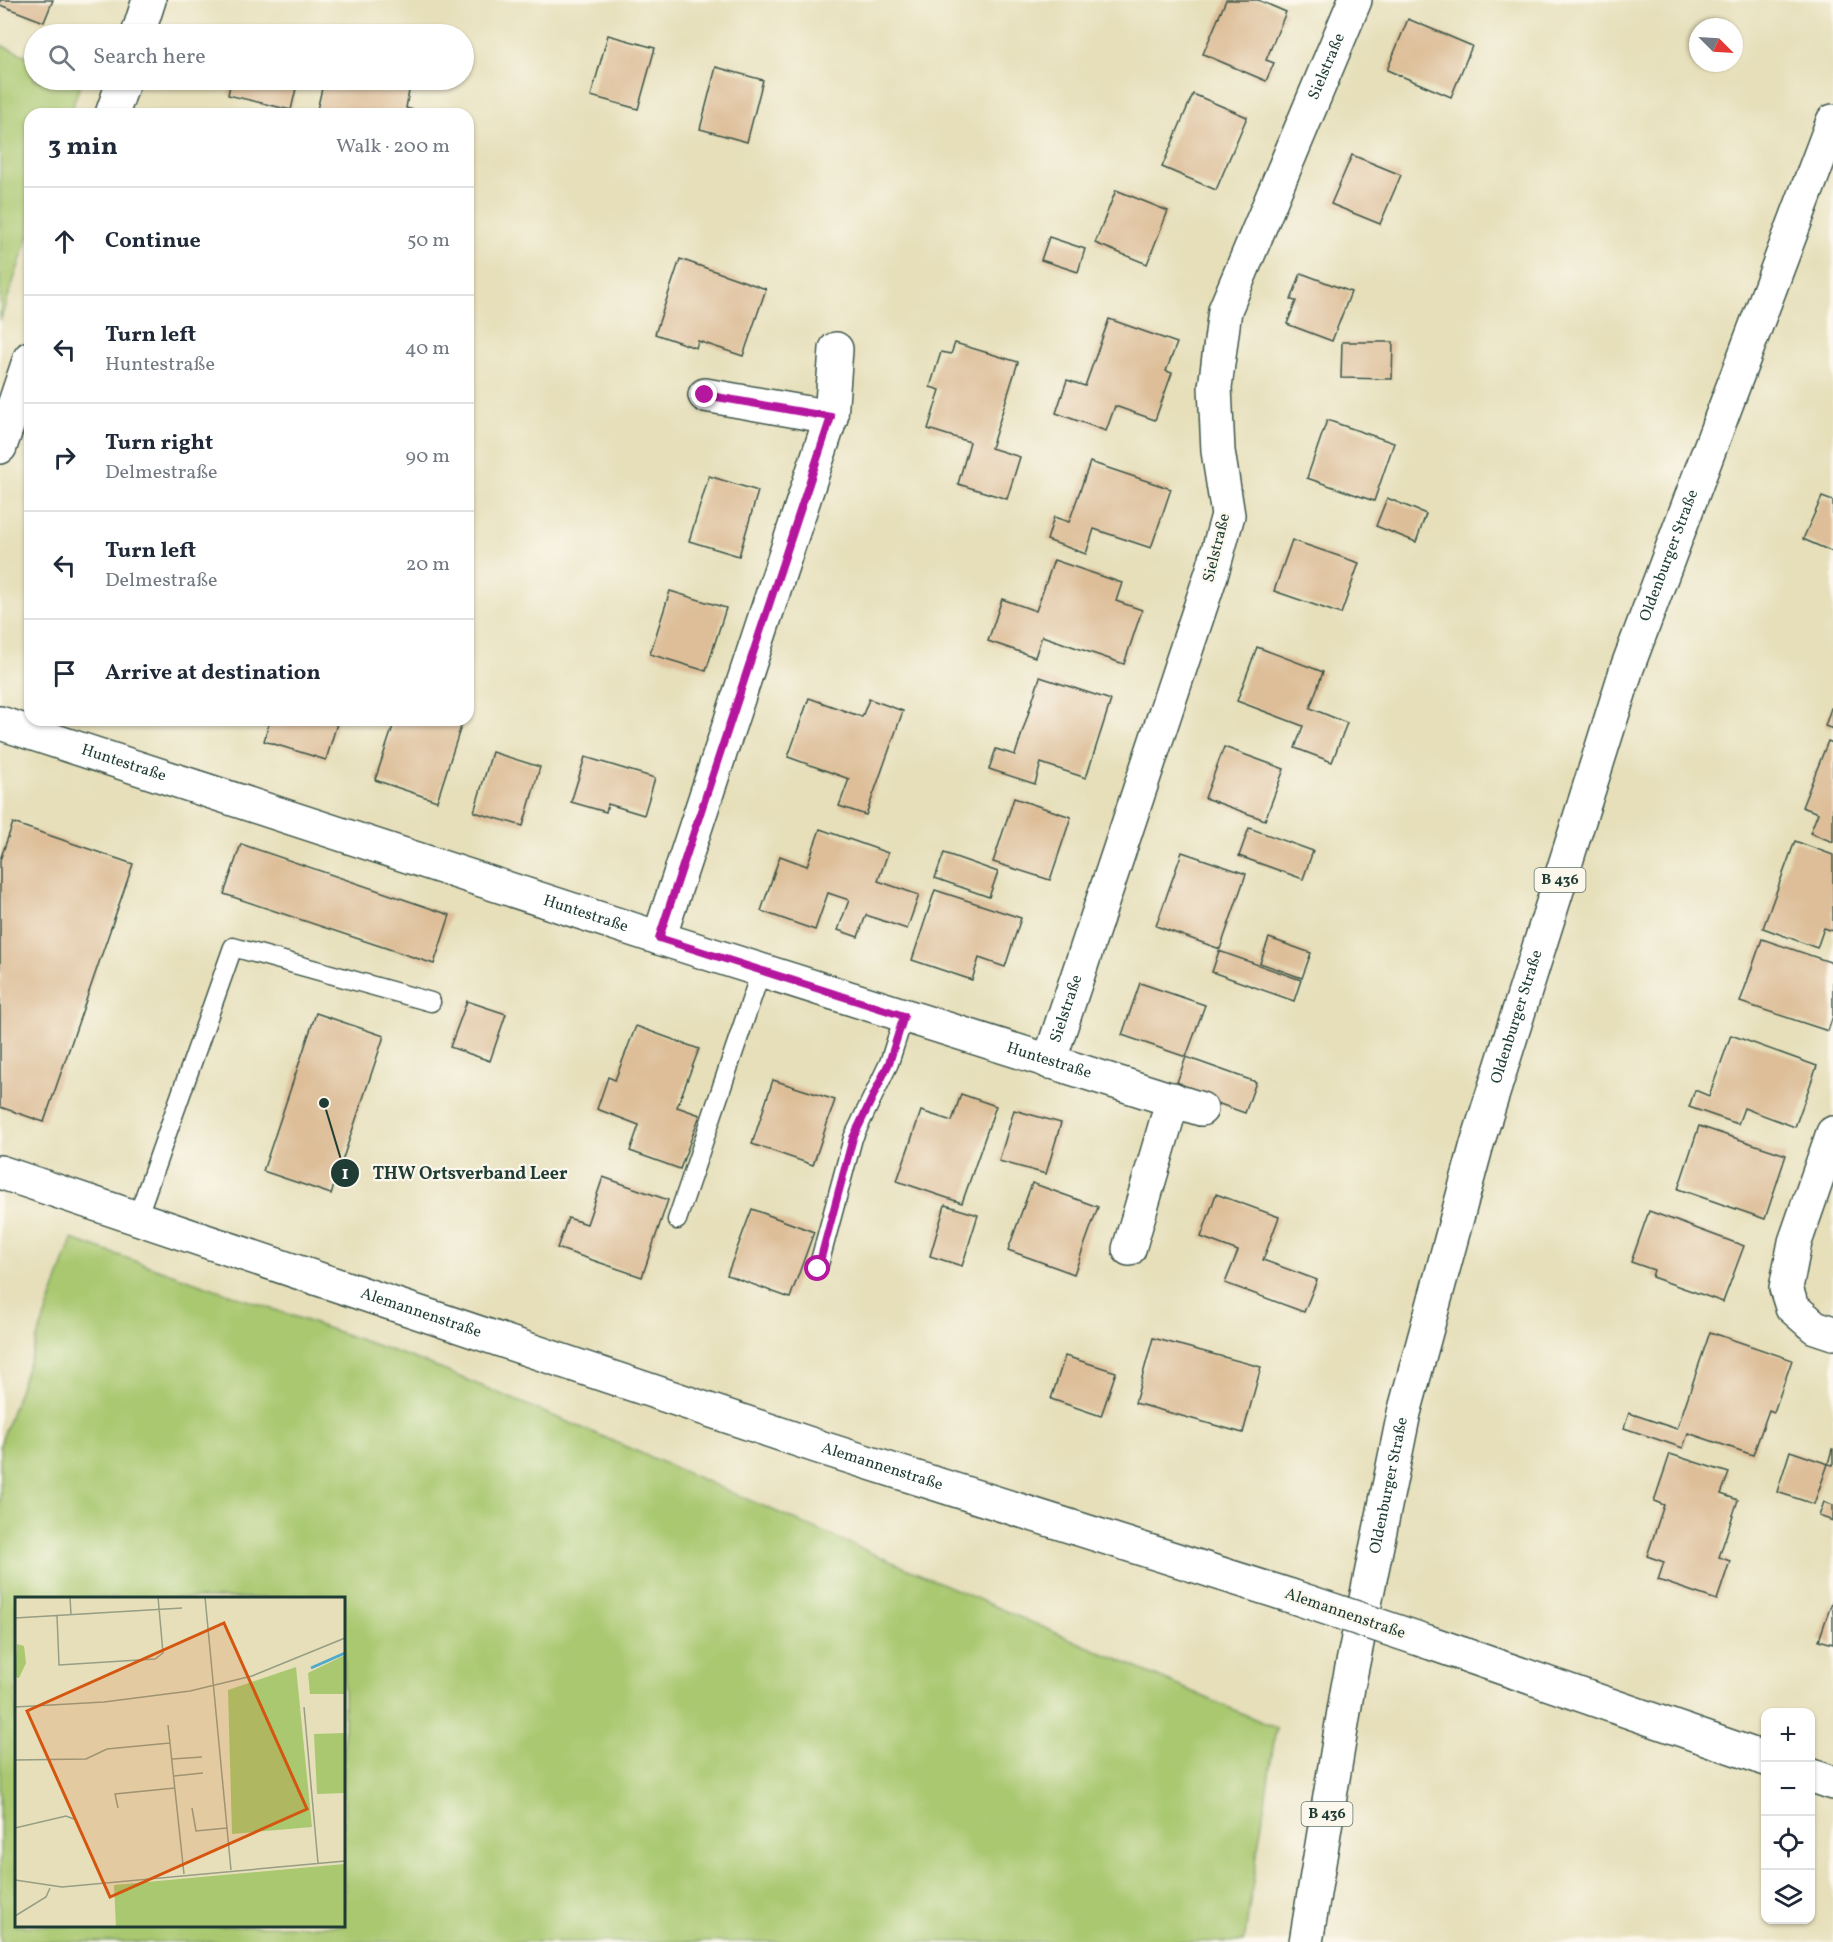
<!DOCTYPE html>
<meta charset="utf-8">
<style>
:root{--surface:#fff;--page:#f2f2f3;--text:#1f2937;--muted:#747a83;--line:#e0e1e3}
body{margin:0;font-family:Vollkorn,serif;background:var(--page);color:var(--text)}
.controls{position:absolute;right:18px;bottom:18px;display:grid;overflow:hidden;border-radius:12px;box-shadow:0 2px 4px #0004}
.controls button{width:54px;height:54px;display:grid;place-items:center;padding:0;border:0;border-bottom:2px solid var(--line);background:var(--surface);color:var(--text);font:30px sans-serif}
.compass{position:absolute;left:1689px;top:18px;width:54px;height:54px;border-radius:50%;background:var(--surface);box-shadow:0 2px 4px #0004;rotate:114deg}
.stop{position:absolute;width:18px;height:18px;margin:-14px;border:4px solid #b5179e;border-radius:50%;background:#fff}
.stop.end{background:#b5179e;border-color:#fff;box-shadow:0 2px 6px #0008}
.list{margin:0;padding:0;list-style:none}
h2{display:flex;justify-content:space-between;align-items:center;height:78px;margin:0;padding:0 24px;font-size:26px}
h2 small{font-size:20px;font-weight:400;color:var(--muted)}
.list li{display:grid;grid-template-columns:39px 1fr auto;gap:18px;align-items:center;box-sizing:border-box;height:108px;padding:0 24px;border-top:2px solid var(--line)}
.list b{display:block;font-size:22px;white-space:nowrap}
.list p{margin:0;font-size:20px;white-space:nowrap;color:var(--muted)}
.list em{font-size:20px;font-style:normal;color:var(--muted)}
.icon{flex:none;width:33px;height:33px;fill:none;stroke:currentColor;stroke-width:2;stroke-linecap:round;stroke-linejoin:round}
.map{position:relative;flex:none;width:1833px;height:1942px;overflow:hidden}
.search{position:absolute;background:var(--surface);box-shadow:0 2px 4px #0004;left:24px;top:24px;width:450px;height:66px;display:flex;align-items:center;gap:15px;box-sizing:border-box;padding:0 21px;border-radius:33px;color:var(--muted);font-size:22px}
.panel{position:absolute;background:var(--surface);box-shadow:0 2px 4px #0004;left:24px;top:108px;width:450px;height:618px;border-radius:18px}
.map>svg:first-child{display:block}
</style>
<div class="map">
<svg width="1833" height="1942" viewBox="0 0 1833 1942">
<rect width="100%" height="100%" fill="#fbf7ec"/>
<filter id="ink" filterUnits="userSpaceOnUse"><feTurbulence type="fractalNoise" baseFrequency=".0167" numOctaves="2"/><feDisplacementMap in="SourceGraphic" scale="12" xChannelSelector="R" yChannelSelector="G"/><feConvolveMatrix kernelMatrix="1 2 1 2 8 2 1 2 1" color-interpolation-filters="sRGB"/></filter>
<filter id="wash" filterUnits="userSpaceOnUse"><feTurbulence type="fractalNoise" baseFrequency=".008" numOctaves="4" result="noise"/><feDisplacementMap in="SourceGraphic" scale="24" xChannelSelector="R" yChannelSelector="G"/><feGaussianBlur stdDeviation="1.35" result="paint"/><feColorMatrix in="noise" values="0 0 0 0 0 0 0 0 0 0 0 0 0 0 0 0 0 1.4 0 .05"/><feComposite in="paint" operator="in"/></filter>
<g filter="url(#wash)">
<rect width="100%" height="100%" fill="#e6dfba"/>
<g fill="#a9c86f" stroke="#648252" stroke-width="1.5" fill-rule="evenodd">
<polygon points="0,45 34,59 34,80 82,80 70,114 30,114 30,232 0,321"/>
<path d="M72,1239l352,123 175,73 677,293 -32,214h-1244v-497zM344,1598v328h-328v-328z"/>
</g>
<g id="blocks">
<g fill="#ddbe98">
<polygon points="0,0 53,0 44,22 0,5"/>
<polygon points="1226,0 1258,0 1286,12 1266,60 1274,63 1266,81 1203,54"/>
<polygon points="1408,19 1472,46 1451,97 1387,70"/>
<polygon points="608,35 655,48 638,109 591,96"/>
<polygon points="716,67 763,80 747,142 700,129"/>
<polygon points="231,80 298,80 291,110 228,95"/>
<polygon points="324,80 360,80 409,91 406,108 428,114 316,114"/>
<polygon points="1193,94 1247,117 1216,190 1162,167"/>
<polygon points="1352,155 1401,175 1380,224 1331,204"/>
<polygon points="1116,190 1168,211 1147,264 1095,243"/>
<polygon points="1049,237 1085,249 1078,272 1041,260"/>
<polygon points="680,259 766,289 743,356 698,341 696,348 655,334"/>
<polygon points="1301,273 1351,292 1332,341 1287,324 1296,301 1291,300"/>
<polygon points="1109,319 1177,343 1166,371 1172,373 1155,420 1115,406 1106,431 1056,413 1067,380 1085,386"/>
<polygon points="1342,342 1393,342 1392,379 1341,378"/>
<polygon points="955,343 1018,362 991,448 1020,457 1007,499 958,484 970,442 928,429 940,390 930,387 941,352 951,354"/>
<polygon points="1327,420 1394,443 1374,501 1307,478"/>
<polygon points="1090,462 1171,489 1151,548 1094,529 1086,554 1047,540 1054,517 1069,522"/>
<polygon points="709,476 758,491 739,556 689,541"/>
<polygon points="1822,497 1833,501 1833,552 1803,539"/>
<polygon points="1387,498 1426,514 1416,542 1376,526"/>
<polygon points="1292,540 1359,563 1341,614 1274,591"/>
<polygon points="1054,560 1122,583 1116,601 1142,610 1124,664 1042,636 1035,657 988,641 1002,599 1036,611"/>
<polygon points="670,591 726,608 706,671 650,654"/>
<polygon points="1257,647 1323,672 1310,708 1347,723 1332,762 1295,748 1303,726 1237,701"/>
<polygon points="1040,677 1111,700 1086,778 1041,763 1035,784 989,769 996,749 1015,755"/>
<polygon points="809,698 862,717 869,699 903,711 866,815 839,806 849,779 788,757"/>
<polygon points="1831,708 1833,709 1833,729 1825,726"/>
<polygon points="270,720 338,720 326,760 264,741"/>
<polygon points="395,720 463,720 437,801 375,780"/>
<polygon points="1828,741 1833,743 1833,842 1810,833 1818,813 1802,807"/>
<polygon points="1224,747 1284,769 1265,820 1205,798"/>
<polygon points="492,752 540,767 523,826 474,812"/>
<polygon points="585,757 655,778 644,815 608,804 606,812 571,802"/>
<polygon points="1014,798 1071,817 1050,880 993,862"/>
<polygon points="13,823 133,864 44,1122 0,1107 0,860"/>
<polygon points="1249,828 1313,851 1303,879 1239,856"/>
<polygon points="820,829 888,853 878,881 919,895 907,929 866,915 858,937 838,930 849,900 828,893 815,930 761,911 780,856 807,866"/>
<polygon points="1795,841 1833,855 1833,931 1824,928 1817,948 1763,928"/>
<polygon points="241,844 450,915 434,964 224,894"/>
<polygon points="1182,852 1246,874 1220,949 1156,926"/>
<polygon points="944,853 998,872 989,897 935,878"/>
<polygon points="935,890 1021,918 1005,967 979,958 972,980 912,960"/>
<polygon points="1269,938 1311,953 1302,978 1260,963"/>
<polygon points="1762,939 1833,963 1833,1016 1828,1031 1740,1002"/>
<polygon points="1219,951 1301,980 1294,1001 1212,972"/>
<polygon points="1140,983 1205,1005 1186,1057 1256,1082 1245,1113 1175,1088 1186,1057 1122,1035"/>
<polygon points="467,1001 506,1014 490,1061 450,1047"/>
<polygon points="316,1013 384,1036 331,1194 263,1171"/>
<polygon points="636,1026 699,1049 677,1107 700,1115 680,1169 630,1151 639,1125 597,1109 608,1077 615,1080"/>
<polygon points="1731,1035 1817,1066 1795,1127 1744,1108 1738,1124 1689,1107 1695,1090 1709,1096"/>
<polygon points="773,1080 835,1100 813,1165 752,1144"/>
<polygon points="961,1094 996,1106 962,1203 897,1181 921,1111 952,1121"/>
<polygon points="1014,1110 1061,1123 1046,1174 999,1161"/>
<polygon points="1699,1126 1786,1155 1765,1219 1678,1189"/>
<polygon points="603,1177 668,1200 642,1277 557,1248 568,1218 587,1224"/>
<polygon points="1032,1183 1098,1207 1074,1274 1008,1250"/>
<polygon points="1216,1194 1279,1217 1263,1260 1317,1280 1304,1312 1225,1283 1238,1251 1201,1237"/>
<polygon points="945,1205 978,1215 962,1266 930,1256"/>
<polygon points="752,1209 814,1232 790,1298 727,1275"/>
<polygon points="1649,1211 1744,1246 1723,1302 1652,1277 1654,1270 1631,1262"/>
<polygon points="1710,1332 1792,1360 1774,1412 1769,1410 1753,1455 1688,1433 1683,1448 1624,1428 1629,1413 1677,1429"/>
<polygon points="1153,1338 1261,1367 1243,1433 1135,1403"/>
<polygon points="1065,1356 1116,1372 1101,1416 1051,1399"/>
<polygon points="1832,1449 1833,1449 1833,1465 1828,1464"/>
<polygon points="1790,1451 1828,1464 1814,1504 1777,1492"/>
<polygon points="1670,1454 1729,1473 1721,1494 1738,1500 1719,1557 1730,1561 1717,1600 1658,1580 1664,1562 1647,1556 1664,1505 1654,1501"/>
<polygon points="1824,1502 1833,1505 1833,1521 1819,1516"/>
<polygon points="1833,1599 1833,1644 1819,1640"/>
</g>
</g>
</g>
<g filter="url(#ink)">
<use href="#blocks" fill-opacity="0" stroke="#3d5548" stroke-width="1.5"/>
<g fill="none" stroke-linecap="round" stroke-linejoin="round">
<g stroke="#3d5548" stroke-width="21">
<g id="service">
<polyline points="137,1218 233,947 431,1002"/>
<polyline points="677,1220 761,971"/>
<polyline points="818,1268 853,1138 889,1063 904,1016"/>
</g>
</g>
<g stroke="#3d5548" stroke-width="36">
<g id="minor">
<polyline points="831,417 836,349"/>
<path id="s1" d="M0,723l659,215 542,171"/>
<polyline points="659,938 831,417 705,395"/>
<path id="s2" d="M1049,1062l164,-493 15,-54 -10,-64 -3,-64 10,-77 130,-310"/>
<polyline points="1833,1133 1795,1242 1786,1288 1792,1307 1815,1327 1833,1333"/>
<path id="s3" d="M0,1172l819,275 472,149"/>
<polyline points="1129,1249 1173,1099"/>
<polyline points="1428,1642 1766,1759"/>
<polyline points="1810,1775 1833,1783"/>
</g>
</g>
<g stroke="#3d5548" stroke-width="36">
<g id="tertiary">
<polyline points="138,34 149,0"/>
<polyline points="112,114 124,80"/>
<polyline points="0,447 30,358"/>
</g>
</g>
<g stroke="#3d5548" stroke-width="36">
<g id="primary">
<path id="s4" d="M1306,1942l42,-255 56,-274 73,-269 150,-476 206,-547"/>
</g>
</g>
<use href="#service" stroke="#fff" stroke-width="18"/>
<use href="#minor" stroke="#fff" stroke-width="33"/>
<use href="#tertiary" stroke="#fff" stroke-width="33"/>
<use href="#primary" stroke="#fff" stroke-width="33"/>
<g stroke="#3d5548" stroke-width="36" stroke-linecap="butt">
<polyline id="minor-bridge" points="1291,1596 1428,1642"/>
</g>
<use href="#minor-bridge" stroke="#fff" stroke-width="33"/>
</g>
</g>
<g fill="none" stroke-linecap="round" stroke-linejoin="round" filter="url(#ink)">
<polyline stroke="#b5179e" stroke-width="8" points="705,395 831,417 659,938 904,1016 889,1063 853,1138 818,1269"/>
</g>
<g text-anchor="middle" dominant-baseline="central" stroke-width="4.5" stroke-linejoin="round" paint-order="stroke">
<g fill="#fbf7ec" stroke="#61756b" stroke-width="1.5">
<rect x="1534.5" y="868" width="51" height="24" rx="4.5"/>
<rect x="1301.5" y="1802" width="51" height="24" rx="4.5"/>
</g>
<g font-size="15" font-weight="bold" fill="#1f3d34">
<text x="1560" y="880">B 436</text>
<text x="1327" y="1814">B 436</text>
</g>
<g font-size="16" fill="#1f3d34" stroke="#fbf7ec">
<text stroke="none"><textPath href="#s2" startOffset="1046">Sielstraße</textPath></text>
<text transform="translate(1217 548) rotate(-76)">Sielstraße</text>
<text stroke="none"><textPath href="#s4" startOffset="1436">Oldenburger Straße</textPath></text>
<text stroke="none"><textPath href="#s1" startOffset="130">Huntestraße</textPath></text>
<text stroke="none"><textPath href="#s1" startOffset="616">Huntestraße</textPath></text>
<text stroke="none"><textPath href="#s2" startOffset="56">Sielstraße</textPath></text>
<text stroke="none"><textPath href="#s4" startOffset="950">Oldenburger Straße</textPath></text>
<text stroke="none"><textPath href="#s1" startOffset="1102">Huntestraße</textPath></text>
<text stroke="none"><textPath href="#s3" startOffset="444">Alemannenstraße</textPath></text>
<text stroke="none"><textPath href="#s3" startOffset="930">Alemannenstraße</textPath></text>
<text stroke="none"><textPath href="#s4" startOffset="464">Oldenburger Straße</textPath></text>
<text transform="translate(1345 1614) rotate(19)">Alemannenstraße</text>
</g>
</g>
<g transform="translate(15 1597)">
<rect width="330" height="330" fill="#e6dfba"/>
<path d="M330,58v39h-35l-2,-21zM281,70l16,160 -80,7 -4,-144zM330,136v60l-28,1 -3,-60zM330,267v63h-229l-2,-42z" fill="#a9c86f"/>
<path d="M2,47l7,2 2,17 -7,15 -4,-1z" fill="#a9c86f"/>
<path fill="none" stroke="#4ea9cc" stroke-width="3" d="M296,71l34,-15"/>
<path fill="none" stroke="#969e84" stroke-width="1.5" d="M55,0l1,18M190,0l26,273M42,18l2,50 96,-6 8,-6 -5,-56M0,21l167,-10M0,110l89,-5 86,-11 62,-15 93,-38M289,110l14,156M153,128l16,149M157,162l30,-2M0,163l71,-1 21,-10 63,-6M159,179l29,-3M103,211l-3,-14 60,-6M177,211l4,23 31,-3M0,231l51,-12 8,3M0,283l47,7 283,-26M0,319l31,-19 4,-9"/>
<path fill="#d45610" fill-opacity="0.15" stroke="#d45610" stroke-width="3" d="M209,26l83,186 -197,88 -83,-186z"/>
<rect width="330" height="330" fill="none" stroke="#1f3d34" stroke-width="3"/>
</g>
<path fill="none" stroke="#1f3d34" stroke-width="2" d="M324 1103L345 1173"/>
<g fill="#1f3d34" stroke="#fbf7ec" stroke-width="2">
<circle cx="324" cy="1103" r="6"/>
<circle cx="345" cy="1173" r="15"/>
</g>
<g font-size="18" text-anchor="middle" font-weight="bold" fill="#fff">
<text x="345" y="1179">1</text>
</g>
<g font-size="18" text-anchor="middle" font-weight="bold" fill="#1f3d34" stroke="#fbf7ec" stroke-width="4.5" stroke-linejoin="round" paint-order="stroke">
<text x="470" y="1179">THW Ortsverband Leer</text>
</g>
</svg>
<div class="controls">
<button>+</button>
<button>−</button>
<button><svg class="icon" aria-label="locate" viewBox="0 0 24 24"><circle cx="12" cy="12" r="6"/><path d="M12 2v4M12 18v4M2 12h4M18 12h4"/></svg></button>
<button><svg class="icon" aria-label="layers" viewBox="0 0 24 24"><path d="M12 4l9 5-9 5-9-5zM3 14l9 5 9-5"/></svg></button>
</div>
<svg class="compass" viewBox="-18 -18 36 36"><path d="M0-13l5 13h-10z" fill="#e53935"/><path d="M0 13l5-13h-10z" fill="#747a83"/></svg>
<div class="stop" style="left:818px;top:1269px"></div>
<div class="stop end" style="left:705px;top:395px"></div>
<div class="search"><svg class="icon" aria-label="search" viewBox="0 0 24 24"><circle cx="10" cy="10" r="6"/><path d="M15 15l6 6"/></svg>Search here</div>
<section class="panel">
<h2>3 min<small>Walk · 200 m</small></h2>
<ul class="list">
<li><svg class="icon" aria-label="ahead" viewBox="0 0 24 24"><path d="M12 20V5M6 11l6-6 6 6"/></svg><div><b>Continue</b></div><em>50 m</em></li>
<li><svg class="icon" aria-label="left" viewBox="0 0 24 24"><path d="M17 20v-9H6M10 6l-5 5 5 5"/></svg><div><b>Turn left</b><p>Huntestraße</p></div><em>40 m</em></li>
<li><svg class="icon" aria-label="right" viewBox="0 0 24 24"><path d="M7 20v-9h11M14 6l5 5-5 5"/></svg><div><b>Turn right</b><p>Delmestraße</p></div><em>90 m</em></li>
<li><svg class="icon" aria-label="left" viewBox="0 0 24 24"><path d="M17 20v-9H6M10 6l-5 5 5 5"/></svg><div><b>Turn left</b><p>Delmestraße</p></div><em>20 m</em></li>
<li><svg class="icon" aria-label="arrive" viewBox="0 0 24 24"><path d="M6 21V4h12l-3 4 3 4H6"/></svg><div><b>Arrive at destination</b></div></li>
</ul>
</section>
</div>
